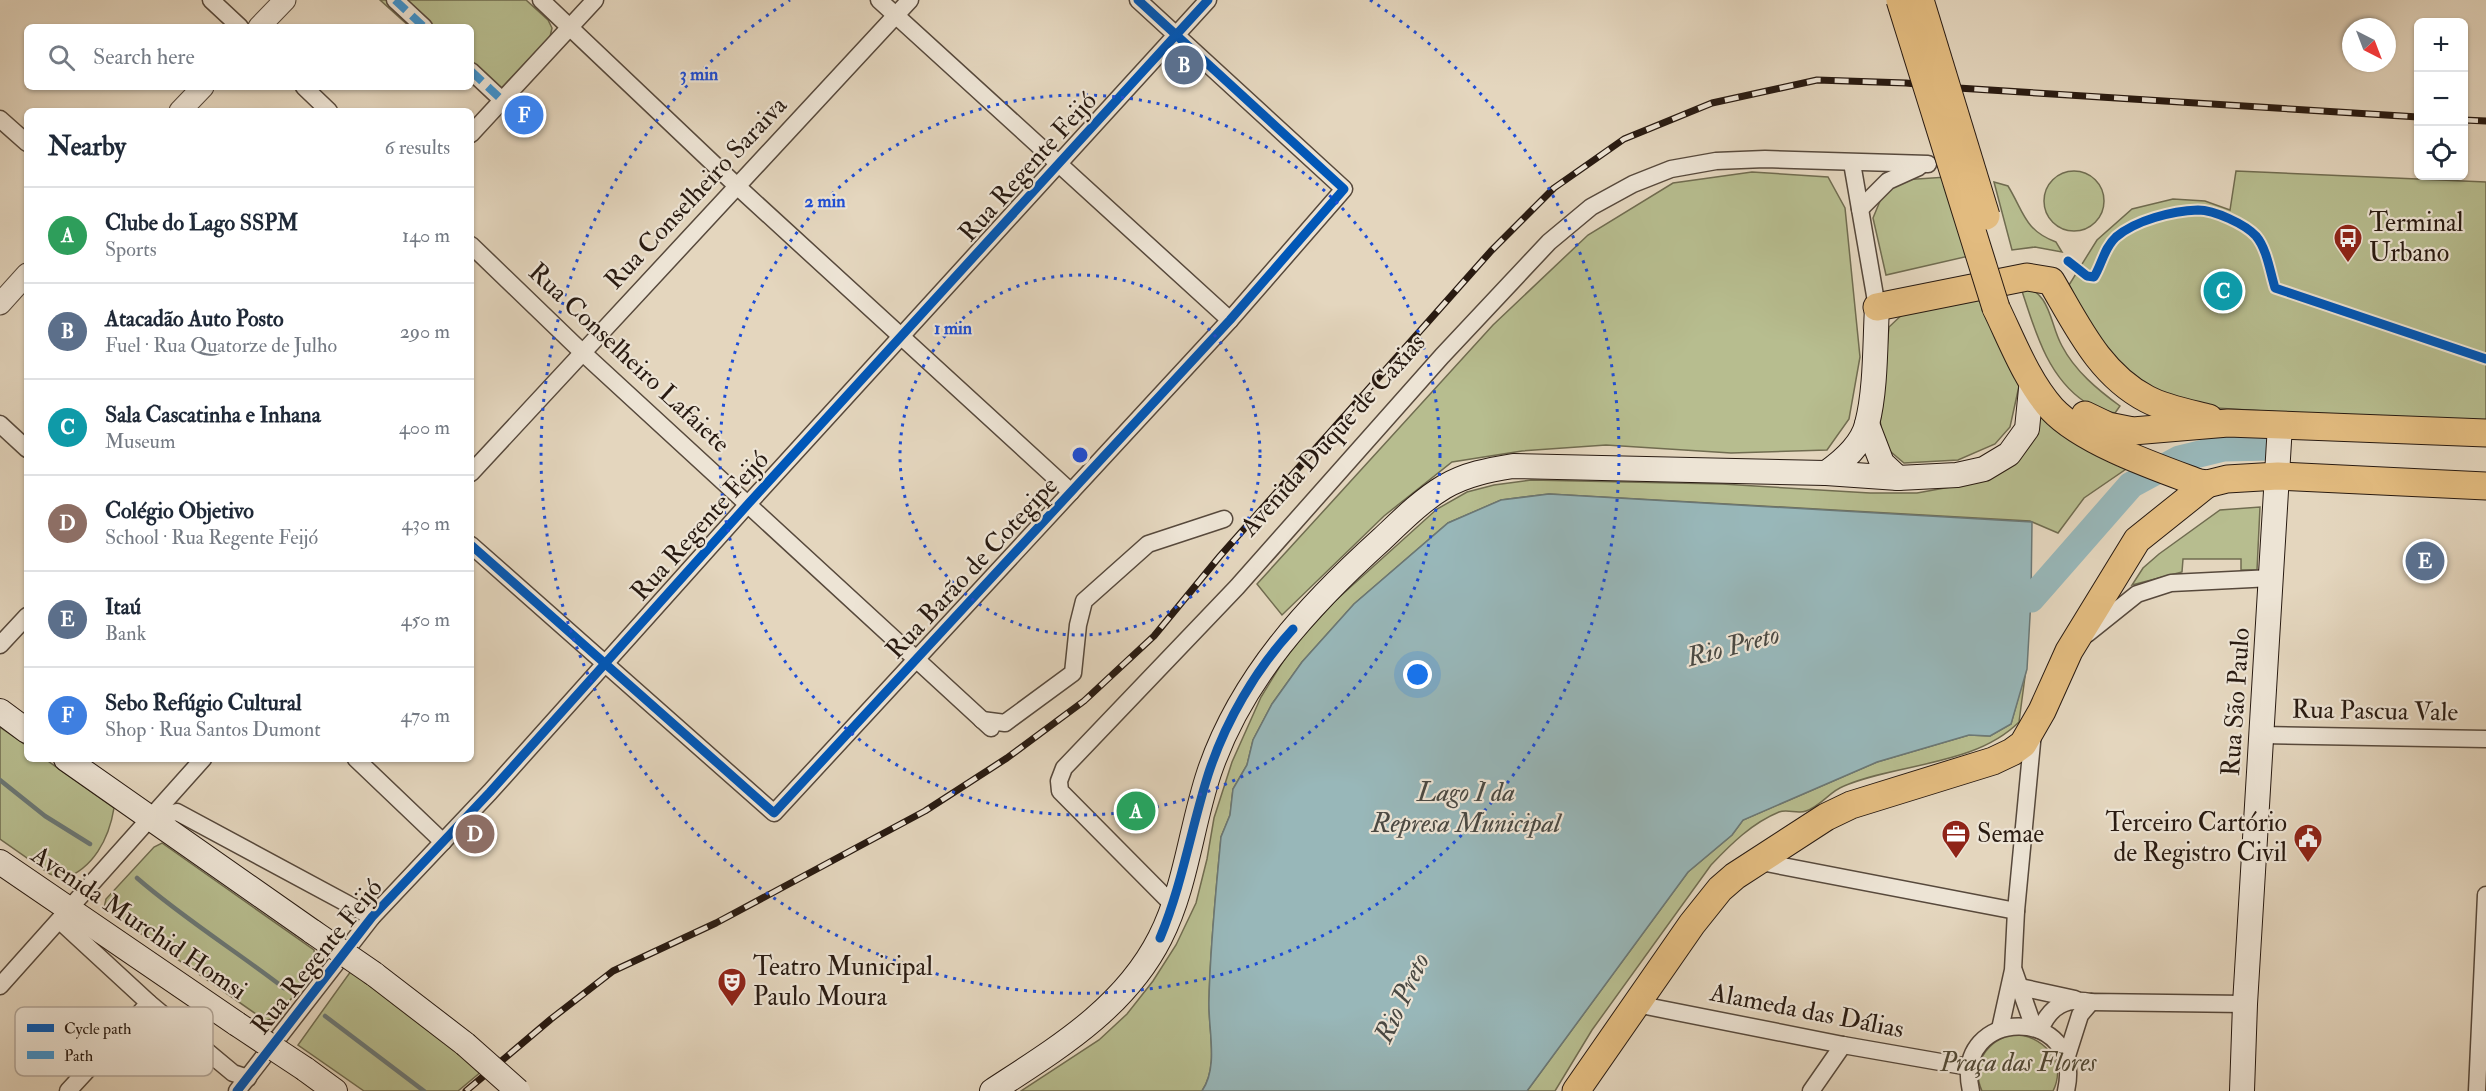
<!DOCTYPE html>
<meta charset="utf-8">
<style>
:root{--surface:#fff;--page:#f6f6f7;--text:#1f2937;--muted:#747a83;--line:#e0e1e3;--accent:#ea580c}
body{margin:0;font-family:"IM FELL Double Pica",serif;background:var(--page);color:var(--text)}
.controls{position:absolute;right:18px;top:18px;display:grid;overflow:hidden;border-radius:9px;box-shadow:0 2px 4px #0004}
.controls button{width:54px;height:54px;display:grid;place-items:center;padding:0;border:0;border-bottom:2px solid var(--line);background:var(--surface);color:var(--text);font:30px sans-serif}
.compass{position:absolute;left:2342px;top:18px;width:54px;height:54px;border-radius:50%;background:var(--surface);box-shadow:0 2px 4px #0004;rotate:138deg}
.you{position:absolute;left:1418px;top:675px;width:21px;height:21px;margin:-15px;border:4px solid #fff;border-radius:50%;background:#1a73e8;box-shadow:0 0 0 9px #1a73e833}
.badge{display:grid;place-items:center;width:39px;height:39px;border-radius:50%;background:var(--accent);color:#fff;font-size:20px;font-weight:700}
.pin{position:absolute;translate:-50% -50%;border:3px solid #fff;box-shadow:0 2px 6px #0006}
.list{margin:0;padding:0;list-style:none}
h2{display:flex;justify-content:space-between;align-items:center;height:78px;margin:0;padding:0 24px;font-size:26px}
h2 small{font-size:20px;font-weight:400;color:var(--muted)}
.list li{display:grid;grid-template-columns:39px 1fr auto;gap:18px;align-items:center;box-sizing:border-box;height:96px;padding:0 24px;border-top:2px solid var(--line)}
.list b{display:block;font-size:22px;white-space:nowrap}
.list p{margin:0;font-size:20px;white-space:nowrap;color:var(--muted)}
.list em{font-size:20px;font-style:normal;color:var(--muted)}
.icon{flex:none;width:33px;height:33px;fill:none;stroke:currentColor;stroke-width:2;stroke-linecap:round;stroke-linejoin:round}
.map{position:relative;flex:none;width:2486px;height:1091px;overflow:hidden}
.search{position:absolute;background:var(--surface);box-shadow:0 2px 4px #0004;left:24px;top:24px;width:450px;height:66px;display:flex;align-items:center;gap:15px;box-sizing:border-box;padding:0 21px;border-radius:9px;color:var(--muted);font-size:22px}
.panel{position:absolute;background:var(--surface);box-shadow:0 2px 4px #0004;left:24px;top:108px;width:450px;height:654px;border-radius:9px}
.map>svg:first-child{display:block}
</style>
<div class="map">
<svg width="2486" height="1091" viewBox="0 0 2486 1091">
<rect width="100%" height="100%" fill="#e4d6be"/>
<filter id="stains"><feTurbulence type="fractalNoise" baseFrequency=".00333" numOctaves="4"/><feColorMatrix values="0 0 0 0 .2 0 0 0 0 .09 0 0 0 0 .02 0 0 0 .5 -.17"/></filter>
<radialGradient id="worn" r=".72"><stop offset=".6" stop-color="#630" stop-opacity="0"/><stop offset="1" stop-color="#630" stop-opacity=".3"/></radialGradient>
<g fill="#b7bd8f" stroke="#706c50" stroke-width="1.5">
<polygon points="380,0 526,0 548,20 552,28 550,37 491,99 471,81 471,27 410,27"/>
<polygon points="2236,171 2486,182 2486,425 2169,405 2134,390 2069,301 2069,285 2097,240 2132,209 2173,199 2205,201 2230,210"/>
<circle cx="2074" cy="201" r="30"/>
<polygon points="1752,172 1828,177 1845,208 1860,357 1849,419 1827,450 1731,453 1606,445 1522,451 1452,462 1384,516 1282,615 1257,584 1493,325 1588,235 1673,183"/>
<polygon points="1947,177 1969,256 1886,275 1873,218 1885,189 1902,180"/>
<path d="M1994,182l14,4c16,26 16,44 48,56l6,10 -27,-5 -23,3z"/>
<path d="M2020,285c32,7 29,38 42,61 13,25 36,44 58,60l-5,7c-9,-3 -22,-5 -30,-11 -39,-26 -51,-75 -65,-117z"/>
<polygon points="1983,294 2019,386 2010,427 1995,444 1958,460 1904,463 1884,446 1880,420 1889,327 1907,310"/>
<path d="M2037,404l92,63 -45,31 -26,35 -28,-12 -481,-27 -48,6 -53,23 -94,81 -52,58 -30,42 -19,36 -6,25 -14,24 -3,26 -9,22c-5,54 -11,109 -12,164 -1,29 10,65 -7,90h-181l78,-51 28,-26 26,-33 23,-36 20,-42 11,-44 7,-41 18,-56 29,-65 29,-47 45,-49 102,-92 30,-17 27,-7 37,-5 191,4 148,9h47l61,-11z"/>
<polygon points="2260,507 2257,570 2241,570 2241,559 2183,559 2182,572 2132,585 2143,568 2159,554 2220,510"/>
<path d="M2026,669l-7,53c-44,44 -121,41 -175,64 -14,5 -23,20 -38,25 -8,3 -19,-2 -27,1 -27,11 -48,32 -68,53l-119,165 -37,61h-28l161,-219 44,-37 11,-15 134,-58 92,-27 21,1 21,-12z"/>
<path d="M0,727l27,19v13h18l69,49c-5,31 -21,61 -51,71l-13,-5 -50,-35z"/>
<polygon points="162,843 314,950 316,969 276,1017 266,1021 104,908 106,899 154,847"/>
<polygon points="351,971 482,1071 458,1091 364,1091 298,1045"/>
<path d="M2013,1034c29,1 55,27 40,57h-71c-12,-27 5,-50 31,-57z"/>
</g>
<path fill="#98b7b9" stroke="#6b7876" stroke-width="1.5" d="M1549,494l483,28 -1,77 -4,70 -16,55 -21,12 -21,-1 -92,27 -134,58 -11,15 -44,37 -161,219h-325c17,-25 6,-61 7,-90 1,-55 7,-110 12,-164l9,-22 3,-26 14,-24 6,-25 19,-36 30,-42 52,-58 94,-81 53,-23z"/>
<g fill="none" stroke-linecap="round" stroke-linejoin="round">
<g stroke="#6b7876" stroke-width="4.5">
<polyline points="0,780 45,816 90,844"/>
<path d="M137,878c46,40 99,73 147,110"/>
<polyline points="325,1016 424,1091"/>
</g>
<polyline stroke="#98b7b9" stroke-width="27" points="1995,600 2031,599 2131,485 2179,459 2224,448 2273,447"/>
<g stroke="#57493c" stroke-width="19">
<g id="minor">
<polyline points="211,0 240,27"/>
<polyline points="395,0 424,27"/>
<polyline points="541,0 738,187 1071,492"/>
<polyline points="879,0 1230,320"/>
<polyline points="471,71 502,100"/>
<polyline points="304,87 329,111"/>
<polyline points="0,119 27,143"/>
<polyline points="471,134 595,0"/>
<polyline points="1852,163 1877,307"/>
<polyline points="1860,209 1888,181 1919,167"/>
<polyline points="471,245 582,352 991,728"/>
<polyline points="0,424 27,449"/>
<polyline points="471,473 910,0"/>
<polyline points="471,545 774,813 1230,320 1344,189 1138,0"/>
<polyline points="2087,634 2137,594 2171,583 2272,578"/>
<polyline points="0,645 27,616"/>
<polyline points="982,720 1005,723 1073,673 1078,625 1084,601 1148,544 1224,519"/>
<polyline points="2262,735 2486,739"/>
<polyline points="356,759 443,842"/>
<polyline points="148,819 177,812 372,917"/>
<polyline points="1756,861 2016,911"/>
<polyline points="1174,906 1060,791 1059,781 1064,768 1237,587 1442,356 1549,242 1591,207 1633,184 1671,169 1716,161 1765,159 1928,164"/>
<polyline points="60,921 149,1003 233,1073 248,1078"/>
<polyline points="2014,971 2034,1028"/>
<polyline points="0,986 203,759"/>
<polyline points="2020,987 2075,999"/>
<polyline points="1636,1004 1843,1045 1969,1067"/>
<polyline points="2000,1029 2013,970 2016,911 2033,732"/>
<path d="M2040,1030c10,-24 26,-33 51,-28l154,2"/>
<polyline points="2066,1059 2080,1015 2091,1002"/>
<polyline points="68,1091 149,1003"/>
<polyline points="237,1091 372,917 490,792 749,503 1208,0"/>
<polyline points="1811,1091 1843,1045"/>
<path d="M1971,1091c-20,-85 115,-87 95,0"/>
<polyline points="2477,1091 2486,895"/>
</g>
</g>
<g stroke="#57493c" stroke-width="23">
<g id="tertiary">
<polyline points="259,27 285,0"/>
<polyline points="180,111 203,87"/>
<polyline points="0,304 27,274"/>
</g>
</g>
<g stroke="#281a11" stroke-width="26">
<g id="secondary">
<polyline points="1867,424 1882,463 1898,478"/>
<path d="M1826,473c17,-12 36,-28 41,-49 9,-34 8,-82 10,-117"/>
<polyline points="0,711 27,731"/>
<polyline points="66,759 313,932"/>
<polyline points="0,862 237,1024"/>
<polyline points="374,974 465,1044"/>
<polyline points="305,1069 335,1091"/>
<path d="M992,1091c64,-42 132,-82 168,-153 26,-51 31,-111 49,-165 32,-95 100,-168 173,-234 19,-18 40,-39 62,-52 22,-13 45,-17 69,-21l313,7 72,5 59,-3 27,-6 25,-15 18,-25 5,-50"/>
<polyline points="2242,1091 2245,1004 2280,425"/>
</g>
</g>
<g stroke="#281a11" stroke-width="29">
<g id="primary">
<path d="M1877,307l150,-30 24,4c26,44 48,93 96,118 19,10 42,14 62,19"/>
<path d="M1996,308c16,33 31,73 56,101 31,33 104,58 147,74l8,1 20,-5 51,-3 208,10"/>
<polyline points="2085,415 2108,426 2133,431 2228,423 2486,433"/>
<polyline points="1576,1091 1692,924 1720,889 1735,876 1826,817 1851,805 1993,761 2012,752 2023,744 2042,711 2069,651 2137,540 2207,484"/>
</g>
</g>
<use href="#minor" stroke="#ede4d5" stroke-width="16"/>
<use href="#tertiary" stroke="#ede4d5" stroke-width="21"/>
<use href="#secondary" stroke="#ede4d5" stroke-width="24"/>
<use href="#primary" stroke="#e2bb7f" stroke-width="27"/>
<g stroke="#281a11" stroke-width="7">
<g id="rail">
<polyline points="2464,120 2486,121"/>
<polyline points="466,1091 551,1019 613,971 716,923 925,811 1007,758 1084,701 1154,636 1220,556 1491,251 1554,188 1624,139 1712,103 1817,80 1906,83 1958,88 2418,117"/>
</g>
</g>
<use href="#rail" stroke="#ede4d5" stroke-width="4.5" stroke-dasharray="14" stroke-linecap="butt"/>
<g stroke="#281a11" stroke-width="26" stroke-linecap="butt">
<g id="secondary-bridge">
<polyline points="313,932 374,974"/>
<polyline points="237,1024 305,1069"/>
<polyline points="465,1044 518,1091"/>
</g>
</g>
<g stroke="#281a11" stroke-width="29" stroke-linecap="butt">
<g id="primary-bridge">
<polyline points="1900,0 1996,308"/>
<polyline points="1920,0 1986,216"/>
</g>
</g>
<use href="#secondary-bridge" stroke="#ede4d5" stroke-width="24"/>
<use href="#primary-bridge" stroke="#e2bb7f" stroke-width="27"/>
<g stroke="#3c94d3" stroke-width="8" stroke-dasharray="15 8" stroke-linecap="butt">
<polyline points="395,0 424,27"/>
<polyline points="471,71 502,100"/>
</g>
<g stroke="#ede4d5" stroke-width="13">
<g id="cycleway">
<path d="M2068,261l19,15 7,1c8,-13 10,-29 22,-40 20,-17 56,-26 82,-27 16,0 47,14 58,26 11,13 14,36 19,52l211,71"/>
<polyline points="471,545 774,813 1230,320 1344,189 1138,0"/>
<path d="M1160,938c22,-53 31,-109 48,-163 17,-53 48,-106 85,-146"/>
<polyline points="237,1091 372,917 490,792 749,503 1208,0"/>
</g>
</g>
<use href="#cycleway" stroke="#0057b8" stroke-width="9"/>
</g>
<g fill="none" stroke="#1d4ed8" stroke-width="3" stroke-dasharray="3 6">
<circle cx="1080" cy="455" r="180"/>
<circle cx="1080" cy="455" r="360"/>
<path d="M1370 0A539 539 0 1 1 790 0"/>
</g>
<defs>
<g id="bus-pin" transform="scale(1.5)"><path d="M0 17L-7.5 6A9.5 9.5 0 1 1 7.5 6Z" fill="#8f2418" stroke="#ede4d5"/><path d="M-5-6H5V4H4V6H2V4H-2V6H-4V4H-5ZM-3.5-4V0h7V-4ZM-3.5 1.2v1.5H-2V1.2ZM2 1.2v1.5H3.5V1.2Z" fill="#fff"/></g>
<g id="office-pin" transform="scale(1.5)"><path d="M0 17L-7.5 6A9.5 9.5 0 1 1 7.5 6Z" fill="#8f2418" stroke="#ede4d5"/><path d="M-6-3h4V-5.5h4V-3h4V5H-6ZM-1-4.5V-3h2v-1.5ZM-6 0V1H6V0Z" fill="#fff"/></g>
<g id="civic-pin" transform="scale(1.5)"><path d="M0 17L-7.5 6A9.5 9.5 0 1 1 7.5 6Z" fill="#8f2418" stroke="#ede4d5"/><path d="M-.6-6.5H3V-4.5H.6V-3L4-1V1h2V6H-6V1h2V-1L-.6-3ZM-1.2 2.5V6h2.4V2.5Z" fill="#fff"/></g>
<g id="theatre-pin" transform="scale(1.5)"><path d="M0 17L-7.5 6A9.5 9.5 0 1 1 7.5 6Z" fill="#8f2418" stroke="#ede4d5"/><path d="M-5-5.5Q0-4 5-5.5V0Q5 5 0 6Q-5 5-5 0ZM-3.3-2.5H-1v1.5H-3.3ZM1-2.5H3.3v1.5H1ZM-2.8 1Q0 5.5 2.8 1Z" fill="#fff"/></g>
</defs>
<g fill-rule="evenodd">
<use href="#bus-pin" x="2348" y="238"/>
<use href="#office-pin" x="1956" y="834"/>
<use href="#civic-pin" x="2308" y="838"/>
<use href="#theatre-pin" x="732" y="982"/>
</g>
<g text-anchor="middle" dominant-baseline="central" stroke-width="4.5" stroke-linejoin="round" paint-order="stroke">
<g font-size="26" fill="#281a11" stroke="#ede4d5">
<text transform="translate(1028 167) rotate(-48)">Rua Regente Feijó</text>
<text transform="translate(696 193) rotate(-47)">Rua Conselheiro Saraiva</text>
<text transform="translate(629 358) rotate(43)">Rua Conselheiro Lafaiete</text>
<text transform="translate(1333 435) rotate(-48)">Avenida Duque de Caxias</text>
<text transform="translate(700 526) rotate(-48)">Rua Regente Feijó</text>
<text transform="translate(972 568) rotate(-47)">Rua Barão de Cotegipe</text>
<text transform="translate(2236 702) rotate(-86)">Rua São Paulo</text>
<text transform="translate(2375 711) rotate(1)">Rua Pascua Vale</text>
<text transform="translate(139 923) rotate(34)">Avenida Murchid Homsi</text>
<text transform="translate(317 957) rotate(-51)">Rua Regente Feijó</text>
<text transform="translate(1807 1011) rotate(11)">Alameda das Dálias</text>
</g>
<g font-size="26" fill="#281a11" stroke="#ede4d5" text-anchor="start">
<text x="2369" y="223">Terminal<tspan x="2369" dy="30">Urbano</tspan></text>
<text x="2287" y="823" text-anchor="end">Terceiro Cartório<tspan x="2287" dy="30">de Registro Civil</tspan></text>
<text x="1977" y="834">Semae</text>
<text x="753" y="967">Teatro Municipal<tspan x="753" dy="30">Paulo Moura</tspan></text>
</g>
<g font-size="26" font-style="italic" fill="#534b37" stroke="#ede4d5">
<text x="2018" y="1063">Praça das Flores</text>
</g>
<g font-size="27" font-style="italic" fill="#4a4943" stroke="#ede4d5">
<text transform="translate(1733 646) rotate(-15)">Rio Preto</text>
<text x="1466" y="792">Lago I da<tspan x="1466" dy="31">Represa Municipal</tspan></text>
<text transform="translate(1402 998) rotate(-65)">Rio Preto</text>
</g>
</g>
<rect x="15" y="1007" width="198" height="69" rx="9" fill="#ede4d5" stroke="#b2a79a" stroke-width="1.5"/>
<rect x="27" y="1024" width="27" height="8" fill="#0057b8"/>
<rect x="27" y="1051" width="27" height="8" fill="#3c94d3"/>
<g font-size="16" fill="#281a11">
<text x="64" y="1034">Cycle path</text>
<text x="64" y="1061">Path</text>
</g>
<circle cx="1080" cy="455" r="9" fill="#1d4ed8" stroke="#ede4d5" stroke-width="3"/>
<g font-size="18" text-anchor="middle" font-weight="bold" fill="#1d4ed8" stroke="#ede4d5" stroke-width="4.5" stroke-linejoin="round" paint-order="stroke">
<text x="699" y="80">3 min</text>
<text x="825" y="207">2 min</text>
<text x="953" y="334">1 min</text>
</g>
<rect width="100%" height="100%" filter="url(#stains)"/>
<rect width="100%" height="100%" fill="url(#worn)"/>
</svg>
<div class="controls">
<button>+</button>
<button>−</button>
<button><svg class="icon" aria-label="locate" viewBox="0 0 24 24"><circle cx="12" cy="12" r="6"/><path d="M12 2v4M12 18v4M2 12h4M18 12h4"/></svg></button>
</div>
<svg class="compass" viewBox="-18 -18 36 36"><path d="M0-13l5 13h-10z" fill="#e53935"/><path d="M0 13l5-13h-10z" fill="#747a83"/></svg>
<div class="you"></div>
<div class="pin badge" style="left:1136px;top:811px;background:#2e9e5b">A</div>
<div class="pin badge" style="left:1184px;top:65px;background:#5c6f8a">B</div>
<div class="pin badge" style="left:2223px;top:291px;background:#0f9aa8">C</div>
<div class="pin badge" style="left:475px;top:834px;background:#8d6e63">D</div>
<div class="pin badge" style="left:2425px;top:561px;background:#5c6f8a">E</div>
<div class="pin badge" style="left:524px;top:115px;background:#3f7fe0">F</div>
<div class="search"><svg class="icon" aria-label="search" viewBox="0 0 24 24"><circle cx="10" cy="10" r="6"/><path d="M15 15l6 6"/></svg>Search here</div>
<section class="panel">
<h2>Nearby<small>6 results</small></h2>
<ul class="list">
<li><span class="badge" style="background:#2e9e5b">A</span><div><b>Clube do Lago SSPM</b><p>Sports</p></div><em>140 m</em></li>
<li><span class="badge" style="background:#5c6f8a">B</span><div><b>Atacadão Auto Posto</b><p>Fuel · Rua Quatorze de Julho</p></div><em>290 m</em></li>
<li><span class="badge" style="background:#0f9aa8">C</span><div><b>Sala Cascatinha e Inhana</b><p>Museum</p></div><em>400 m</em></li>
<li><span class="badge" style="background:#8d6e63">D</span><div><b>Colégio Objetivo</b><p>School · Rua Regente Feijó</p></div><em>430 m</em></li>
<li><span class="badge" style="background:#5c6f8a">E</span><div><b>Itaú</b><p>Bank</p></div><em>450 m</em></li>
<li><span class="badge" style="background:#3f7fe0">F</span><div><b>Sebo Refúgio Cultural</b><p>Shop · Rua Santos Dumont</p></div><em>470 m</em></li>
</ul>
</section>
</div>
